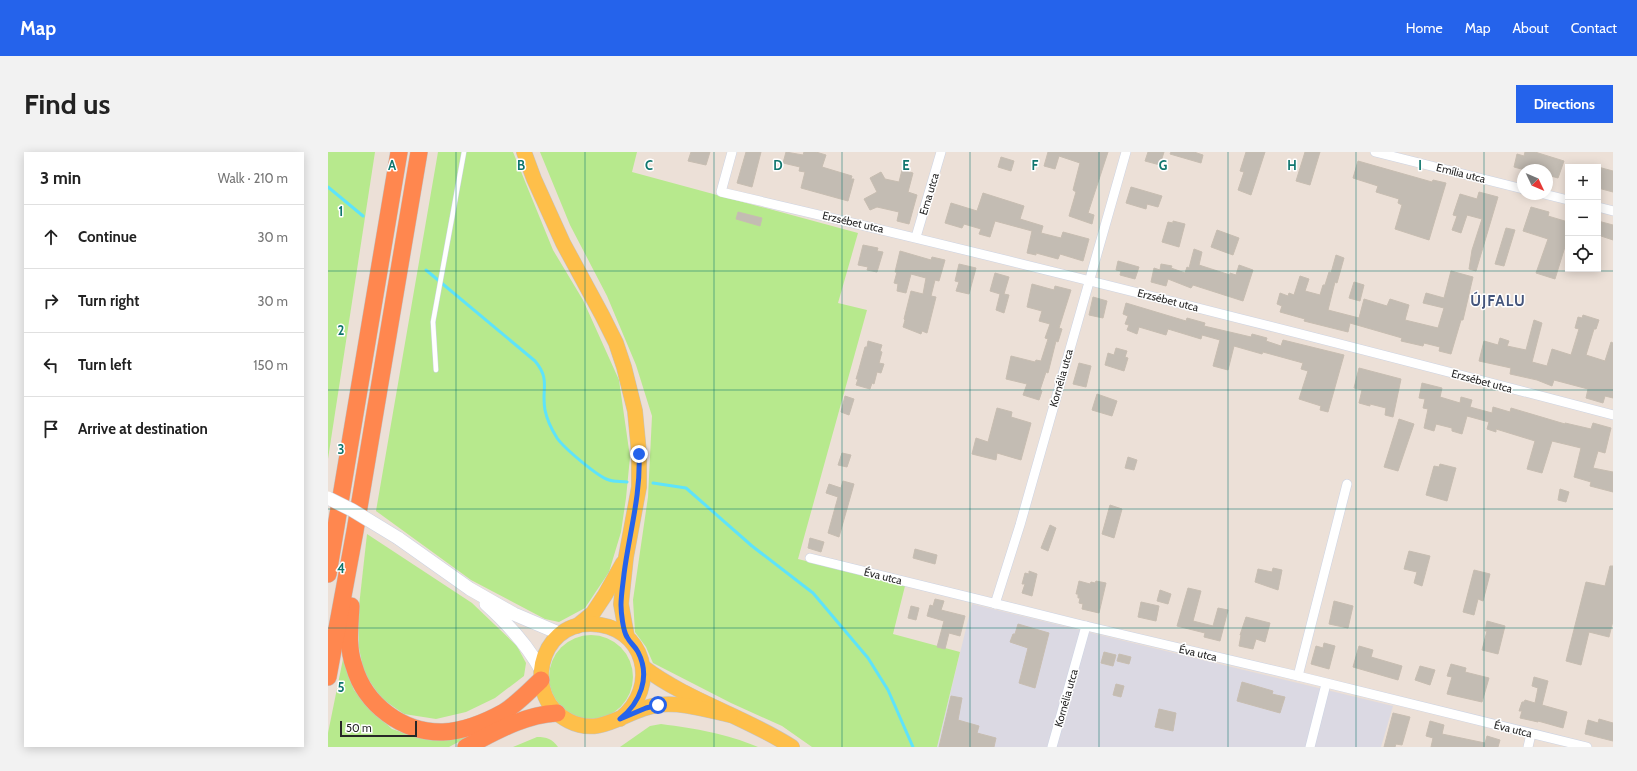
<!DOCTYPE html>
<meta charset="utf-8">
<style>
:root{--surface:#fff;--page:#f2f2f2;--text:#222;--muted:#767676;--line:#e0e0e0;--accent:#2563eb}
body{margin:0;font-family:Cabin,sans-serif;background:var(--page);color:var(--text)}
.controls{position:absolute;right:12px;top:12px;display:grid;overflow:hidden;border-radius:0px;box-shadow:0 2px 10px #0003}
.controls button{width:36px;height:36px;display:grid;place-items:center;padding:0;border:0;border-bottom:1px solid var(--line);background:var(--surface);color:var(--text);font:20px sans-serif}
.compass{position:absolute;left:1189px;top:12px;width:36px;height:36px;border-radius:50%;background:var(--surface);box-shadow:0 2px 10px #0003;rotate:134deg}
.scale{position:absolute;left:12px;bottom:10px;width:77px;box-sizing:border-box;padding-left:4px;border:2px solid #272727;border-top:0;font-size:11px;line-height:14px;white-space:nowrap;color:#272727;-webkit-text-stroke:3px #fff;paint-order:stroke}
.stop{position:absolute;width:12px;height:12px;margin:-9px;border:3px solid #2563eb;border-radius:50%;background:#fff}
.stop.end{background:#2563eb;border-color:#fff;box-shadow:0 1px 4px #0008}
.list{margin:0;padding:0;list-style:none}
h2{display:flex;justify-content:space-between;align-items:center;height:52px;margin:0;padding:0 16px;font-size:17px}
h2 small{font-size:13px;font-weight:400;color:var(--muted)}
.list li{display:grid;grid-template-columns:26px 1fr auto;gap:12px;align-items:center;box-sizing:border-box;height:64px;padding:0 16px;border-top:1px solid var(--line)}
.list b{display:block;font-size:15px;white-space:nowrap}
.list em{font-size:13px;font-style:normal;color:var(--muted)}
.icon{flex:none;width:22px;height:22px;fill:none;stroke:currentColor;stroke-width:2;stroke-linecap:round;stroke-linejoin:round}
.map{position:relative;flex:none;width:1285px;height:595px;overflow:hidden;border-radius:0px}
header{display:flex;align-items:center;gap:24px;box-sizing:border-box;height:56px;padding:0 20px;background:var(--accent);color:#fff}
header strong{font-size:19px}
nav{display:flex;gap:22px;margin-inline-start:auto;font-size:14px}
.intro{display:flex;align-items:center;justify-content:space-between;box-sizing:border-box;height:96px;padding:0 24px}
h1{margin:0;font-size:28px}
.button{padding:10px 18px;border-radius:0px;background:var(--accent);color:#fff;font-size:14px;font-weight:700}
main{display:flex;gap:24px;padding:0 24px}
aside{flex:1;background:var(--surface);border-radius:0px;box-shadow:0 2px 10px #0003}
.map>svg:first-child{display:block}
</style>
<header>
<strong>Map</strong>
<nav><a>Home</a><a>Map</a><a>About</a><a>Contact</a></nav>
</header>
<div class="intro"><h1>Find us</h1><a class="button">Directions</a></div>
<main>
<aside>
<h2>3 min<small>Walk · 210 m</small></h2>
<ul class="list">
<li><svg class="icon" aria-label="ahead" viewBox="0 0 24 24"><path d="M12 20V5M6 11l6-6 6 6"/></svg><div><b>Continue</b></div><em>30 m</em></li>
<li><svg class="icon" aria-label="right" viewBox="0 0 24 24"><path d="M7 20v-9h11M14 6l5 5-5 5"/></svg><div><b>Turn right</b></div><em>30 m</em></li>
<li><svg class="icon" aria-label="left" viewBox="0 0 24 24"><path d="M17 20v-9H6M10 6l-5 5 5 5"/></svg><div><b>Turn left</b></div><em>150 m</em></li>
<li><svg class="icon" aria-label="arrive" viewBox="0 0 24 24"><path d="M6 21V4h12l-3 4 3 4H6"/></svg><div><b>Arrive at destination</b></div></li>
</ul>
</aside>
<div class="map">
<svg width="1285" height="595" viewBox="0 0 1285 595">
<rect width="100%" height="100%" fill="#ece0d7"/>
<polygon fill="#dbd9e3" points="644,452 1065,554 1053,595 609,595"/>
<g fill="#b7e98d">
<polygon points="0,0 47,0 0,307"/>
<polygon points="110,0 185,0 225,98 255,148 291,228 302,305 298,346 293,380 281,420 257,456 231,470 217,467 143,428 48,359"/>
<polygon points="212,0 309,0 304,20 530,81 510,151 539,158 470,407 577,434 565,482 632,500 609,595 484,595 454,574 403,551 325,511 318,495 307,480 305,448 320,345 324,264 308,213 279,144 242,73"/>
<polygon points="39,382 144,451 189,494 198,511 196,524 167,546 138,560 108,567 76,562 53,546 36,521 31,496 30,463"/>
<circle cx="263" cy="525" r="42"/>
<polygon points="15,507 26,538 44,559 64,577 88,585 149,580 121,595 0,595 0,581"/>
<path d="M333,572c37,5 63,9 97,23h-138l30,-21z"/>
<path d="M209,585c10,0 15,2 21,10h-45z"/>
</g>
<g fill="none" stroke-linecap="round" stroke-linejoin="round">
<g stroke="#5ee3fa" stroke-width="3">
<polyline points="0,35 35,64"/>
<path d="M98,118l109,91c16,19 6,28 10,49 2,10 7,20 12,28 7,10 41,39 52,42 5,2 13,1 18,2"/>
<polyline points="325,331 358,336 424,394 485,441 540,506 560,538 585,595"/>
</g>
</g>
<g fill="#c3bcb3" stroke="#c7bdb1">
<polygon points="363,0 382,0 378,13 360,9"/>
<polygon points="418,0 433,0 424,35 409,31"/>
<polygon points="458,0 475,3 476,0 488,0 498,3 494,15 524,24 523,27 526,27 520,49 473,36 477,20 471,19 472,15 455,11"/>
<polygon points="720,0 780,0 760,61 766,63 764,72 741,64 748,40 745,38 752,11 731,4 727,17 716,14"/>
<polygon points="820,0 836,0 832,13 817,9"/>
<polygon points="843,0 866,0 875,3 873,11 842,2"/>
<polygon points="918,0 937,0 923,43 910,38 916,20 912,19"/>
<polygon points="977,0 992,0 982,33 968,29"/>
<polygon points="1197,0 1207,0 1236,9 1230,26 1219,23 1219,18 1197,18 1186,15 1189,2 1196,4"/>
<polygon points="673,5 686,9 683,19 670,15"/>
<polygon points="1030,9 1104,30 1105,28 1118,31 1101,88 1067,77 1074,53 1070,51 1071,47 1048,40 1050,34 1025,26"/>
<polygon points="1270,15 1285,19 1285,40 1270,36"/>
<polygon points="574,18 585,21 580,40 589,43 581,72 569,69 571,60 549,55 542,58 536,47 549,40 542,26 553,20 557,27 571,30"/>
<polygon points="803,35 834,44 830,55 819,52 818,57 798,51"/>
<polygon points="1151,40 1170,45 1148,119 1141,117 1144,98 1154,67 1139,63 1133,81 1124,78 1129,64 1125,63 1132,42 1149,47"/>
<polygon points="655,41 696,54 692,67 715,74 713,81 733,86 735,80 761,87 755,109 732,102 730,107 708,101 708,103 699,101 704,79 667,69 662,85 651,82 653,77 636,72 634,76 617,71 623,51 649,59"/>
<polygon points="1203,55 1221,60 1220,64 1240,70 1240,85 1227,127 1208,121 1220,87 1195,79"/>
<polygon points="410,60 434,66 432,74 408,67"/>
<polygon points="845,69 857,72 851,95 834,90 840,70 845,71"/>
<polygon points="1270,69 1285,73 1285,88 1270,83"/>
<polygon points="1178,76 1187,78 1176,114 1167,112"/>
<polygon points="889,78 911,86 905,103 883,95"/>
<polygon points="535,93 550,96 549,99 555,100 549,120 539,118 540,115 530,113"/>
<polygon points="866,97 874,100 871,113 902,123 902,121 908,123 911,113 925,118 915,149 865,133 863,136 840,127 838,134 823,130 826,116 832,118 833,112 844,114 843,116 857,121 859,115 861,116"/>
<polygon points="572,99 603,108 604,105 617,108 611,129 607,128 603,144 608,145 599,181 594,179 593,182 575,175 577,168 576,167 583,139 595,142 598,126 583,122 578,141 569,139 570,132 566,131 569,120 567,120"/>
<polygon points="1008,103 1016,106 1009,131 1007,130 1000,158 1031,166 1036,147 1059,154 1062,147 1081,153 1077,168 1110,176 1116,156 1095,151 1098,141 1116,146 1123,119 1145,125 1135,168 1133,168 1123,202 1111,199 1112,195 1096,191 1095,194 1073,189 1074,186 1022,171 1020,180 976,169 977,167 952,160 954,154 949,152 952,141 960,144 961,141 966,143 972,124 981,127 977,139 992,143 995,133 997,133 1001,120 1003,121"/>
<polygon points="790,109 811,115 807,127 792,123 793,119 788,118"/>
<polygon points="631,112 648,116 641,142 628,139 631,130 627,129"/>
<polygon points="667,121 681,125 676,142 681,143 676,161 668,158 672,142 662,139"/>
<polygon points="1026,130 1036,133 1032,149 1021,146"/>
<polygon points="704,132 726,138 727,134 743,138 731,176 734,177 730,190 728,189 720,221 718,220 712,238 714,239 711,248 695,243 699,232 678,227 683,204 707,210 708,208 713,209 720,187 717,186 722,172 711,169 714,159 699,155"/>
<polygon points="765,145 779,149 775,166 761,163"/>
<polygon points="798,151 858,169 859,166 877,171 876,174 923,185 924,182 939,186 938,189 953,194 955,188 1016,203 1000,260 992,258 993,254 971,247 980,219 973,217 975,211 935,200 934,202 906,194 900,218 885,214 892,188 874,183 873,187 840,177 838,183 811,175 809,182 799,178 801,173 797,172 800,164 795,162"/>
<polygon points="1255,163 1271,168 1268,177 1266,177 1258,203 1277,209 1283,190 1285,191 1285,246 1277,244 1275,251 1258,246 1260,237 1226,228 1224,234 1209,228 1182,222 1183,216 1151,209 1156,189 1170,193 1172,186 1181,189 1179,194 1198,198 1206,168 1214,171 1204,210 1219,214 1224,197 1243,203 1251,177 1247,176 1250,165 1254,166"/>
<polygon points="540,189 554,193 552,199 554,200 551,211 556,212 553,221 549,220 546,232 544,231 542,237 528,233 530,227 528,227 531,217 537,195 539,195"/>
<polygon points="788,196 799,199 797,205 800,206 796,219 777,213 780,201 786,203"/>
<polygon points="751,211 763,214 758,235 745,232"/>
<polygon points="1031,216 1073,227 1065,265 1057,263 1058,256 1042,252 1042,254 1031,251 1034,238 1026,236"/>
<polygon points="1094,231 1114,236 1112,245 1132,251 1133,245 1144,248 1142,255 1164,261 1165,255 1182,260 1183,256 1237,272 1237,271 1263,277 1265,271 1283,276 1277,301 1270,299 1265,316 1285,320 1285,340 1262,334 1263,330 1246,325 1253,296 1224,289 1214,321 1199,317 1207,289 1168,277 1168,280 1159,277 1161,270 1139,264 1134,282 1124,279 1124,276 1108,272 1106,279 1096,276 1100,257 1095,256 1097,247 1091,246"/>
<polygon points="769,242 789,249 784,264 764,258"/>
<polygon points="517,244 526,247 521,263 513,260"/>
<polygon points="669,256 684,260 683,265 703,271 693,308 669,301 668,308 644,302 648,286 660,290"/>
<polygon points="1071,267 1086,272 1070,319 1056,315"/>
<polygon points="514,301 523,303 519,315 510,313"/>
<polygon points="800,305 809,308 806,318 797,316"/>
<polygon points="1112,312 1128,316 1119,349 1098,343 1106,314 1111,315"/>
<polygon points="515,329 526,332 511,385 500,381 510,345 498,341 501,332 513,336"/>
<polygon points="1232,337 1241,340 1238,350 1230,348"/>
<polygon points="782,353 794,357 786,386 774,382"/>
<polygon points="722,373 728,376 720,399 713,396"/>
<polygon points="482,386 496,390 493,400 480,396"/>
<polygon points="587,397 609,403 607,412 585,406"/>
<polygon points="1081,399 1102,404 1094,434 1086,431 1089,420 1076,417"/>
<polygon points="1282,414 1285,414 1285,469 1281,485 1261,480 1253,513 1238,509 1258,430 1277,434"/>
<polygon points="945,416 954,418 950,438 927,430 930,417 944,420"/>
<polygon points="1146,418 1162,422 1155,449 1150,447 1146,463 1135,460"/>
<polygon points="701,419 709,422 704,444 694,441 697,432 694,432 697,421 701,422"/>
<polygon points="751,429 762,432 763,430 767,431 768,429 778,431 771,461 754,457 755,452 751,451 752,446 750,446 750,442 748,442"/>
<polygon points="860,436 873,439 865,469 885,474 890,456 900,458 892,489 876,485 877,481 849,474"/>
<polygon points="832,438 843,442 840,452 829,449"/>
<polygon points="607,447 616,449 613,458 637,464 632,484 621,481 617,497 609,495 616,469 599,464 602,453 605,454"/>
<polygon points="1006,449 1025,454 1020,476 1001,472"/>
<polygon points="813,450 831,454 828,469 810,465"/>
<polygon points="583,454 591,456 588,468 580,466"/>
<polygon points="918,465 942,471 937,490 928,487 925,497 911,494 913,483 912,483"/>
<polygon points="1159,469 1177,474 1170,502 1154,498 1159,479 1157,479"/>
<polygon points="690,472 721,481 707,536 691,531 700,496 682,490 685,482 687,482"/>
<polygon points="996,491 1007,494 1001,517 983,512 988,494 995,496"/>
<polygon points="1031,494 1045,498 1043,505 1074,514 1070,528 1025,515"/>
<polygon points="776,500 788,503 785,514 773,511"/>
<polygon points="791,502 803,505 801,512 789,509"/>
<polygon points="1123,512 1138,516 1137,520 1161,526 1154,550 1119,542 1124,525 1119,524"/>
<polygon points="1092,514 1107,518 1102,533 1087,528"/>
<polygon points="1206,525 1220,529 1214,553 1239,560 1235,576 1210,569 1210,570 1192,566 1194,559 1191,559 1194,550 1196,550 1197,548 1207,551 1210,536 1204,534"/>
<polygon points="914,530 945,539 944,542 957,545 952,561 909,549"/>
<polygon points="788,532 796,534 793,545 785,543"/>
<polygon points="623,544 634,546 630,568 651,574 649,581 668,586 666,595 611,595"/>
<polygon points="831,557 848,561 845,579 827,575"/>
<polygon points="1065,561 1082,565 1074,593 1068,592 1067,595 1056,595"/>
<polygon points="1271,567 1285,571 1285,589 1257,582 1260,568 1270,571"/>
<polygon points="1102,569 1116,573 1114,582 1157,591 1159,584 1172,588 1170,595 1103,595 1105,586 1098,584"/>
</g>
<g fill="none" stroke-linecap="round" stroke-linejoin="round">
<g stroke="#ccd3e3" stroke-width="5.5">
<polyline id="lane" points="108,218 105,170 136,0"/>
</g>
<g stroke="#ccd3e3" stroke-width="10">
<g id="street">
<path d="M404,0l-11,40c299,69 595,145 892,223"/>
<polyline points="1047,0 1195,37"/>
<polyline points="1216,42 1240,48"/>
<polyline points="1270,55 1285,59"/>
<polyline points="588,85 613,0"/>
<polyline points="482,406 758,474 970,524 1259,595"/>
<polyline points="667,452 692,373 798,0"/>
<polyline points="970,524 1019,332"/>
<polyline points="724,595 758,474"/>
<polyline points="982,595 998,532"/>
<polyline points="1200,595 1203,582"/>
</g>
</g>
<g stroke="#ccd3e3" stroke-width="14">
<g id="secondary">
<polyline points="70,386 142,437 186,462 233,482"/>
<path d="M158,452c21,19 41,40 55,66"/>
</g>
</g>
<g stroke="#c3c3c3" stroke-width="16">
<g id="primary">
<polyline points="196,0 206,27 235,91 274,163 288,191 296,215 307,259 311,301 311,335 298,405 293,452 299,485"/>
<polyline points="249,474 265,461 277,443 295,411"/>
<path d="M315,515c45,34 101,49 149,80"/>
<path d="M292,567c41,-32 25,-94 -29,-95 -53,-1 -69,74 -22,97 33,17 57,-12 89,-16 23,-3 49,5 72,10"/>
</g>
</g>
<g stroke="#c3c3c3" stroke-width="18">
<g id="highway">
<polyline points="0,422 71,0"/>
<path d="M23,454c-1,20 -4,41 3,60 11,39 49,67 89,66 21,-1 43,-10 61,-20 14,-9 25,-21 37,-32"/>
<polyline points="0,525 27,379 91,0"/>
<path d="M138,595c29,-15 57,-32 91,-34"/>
</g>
</g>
<use href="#lane" stroke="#fff" stroke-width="4.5"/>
<use href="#street" stroke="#fff" stroke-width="9"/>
<use href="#secondary" stroke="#fff" stroke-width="13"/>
<use href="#primary" stroke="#febf4a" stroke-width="15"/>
<use href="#highway" stroke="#ff874f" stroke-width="17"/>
<g stroke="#ccd3e3" stroke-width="14" stroke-linecap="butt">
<polyline id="secondary-bridge" points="0,346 24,358 70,386"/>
</g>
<use href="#secondary-bridge" stroke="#fff" stroke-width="13"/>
</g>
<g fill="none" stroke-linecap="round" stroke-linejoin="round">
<path stroke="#2563eb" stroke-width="5" d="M311,302c2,41 -10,80 -15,120 -1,10 -3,21 -3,31 0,7 2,26 6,32 3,6 8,9 11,15 13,25 2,51 -18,67l26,-11 12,-3"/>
</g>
<path fill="none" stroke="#0f766e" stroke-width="1" stroke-opacity="0.55" d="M128,0v595M257,0v595M386,0v595M514,0v595M642,0v595M771,0v595M900,0v595M1028,0v595M1156,0v595M0,119h1285M0,238h1285M0,357h1285M0,476h1285"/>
<g text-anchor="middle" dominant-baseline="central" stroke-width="3" stroke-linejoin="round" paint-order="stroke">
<g font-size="11" fill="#272727" stroke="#fff">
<text transform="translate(1133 21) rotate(14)">Emília utca</text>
<text transform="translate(601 42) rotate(-73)">Erna utca</text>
<text transform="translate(525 70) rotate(13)">Erzsébet utca</text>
<text transform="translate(840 148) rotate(14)">Erzsébet utca</text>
<text transform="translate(733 226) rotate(-74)">Kornélia utca</text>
<text transform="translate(1154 229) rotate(15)">Erzsébet utca</text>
<text transform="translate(555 424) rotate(14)">Éva utca</text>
<text transform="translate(870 501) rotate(13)">Éva utca</text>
<text transform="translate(738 546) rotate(-74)">Kornélia utca</text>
<text transform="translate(1185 577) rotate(14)">Éva utca</text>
</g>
<g font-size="15" font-weight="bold" letter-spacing="1" fill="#44557c" stroke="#fff">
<text x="1170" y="149">ÚJFALU</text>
</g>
</g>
<g font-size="13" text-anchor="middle" font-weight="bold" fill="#0f766e" stroke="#fff" stroke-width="3" stroke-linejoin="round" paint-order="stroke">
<text x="64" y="18">A</text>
<text x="193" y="18">B</text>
<text x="321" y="18">C</text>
<text x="450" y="18">D</text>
<text x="578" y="18">E</text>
<text x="707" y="18">F</text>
<text x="835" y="18">G</text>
<text x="964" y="18">H</text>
<text x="1092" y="18">I</text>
<text x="13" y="64">1</text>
<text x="13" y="183">2</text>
<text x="13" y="302">3</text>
<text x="13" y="421">4</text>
<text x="13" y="540">5</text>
</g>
</svg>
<div class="controls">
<button>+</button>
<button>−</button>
<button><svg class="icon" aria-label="locate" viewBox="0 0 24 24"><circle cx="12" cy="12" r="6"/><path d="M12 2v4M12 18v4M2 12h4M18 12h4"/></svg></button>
</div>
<svg class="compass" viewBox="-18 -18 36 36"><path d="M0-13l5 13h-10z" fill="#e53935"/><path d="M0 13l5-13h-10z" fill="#767676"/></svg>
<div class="scale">50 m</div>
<div class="stop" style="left:330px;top:553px"></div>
<div class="stop end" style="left:311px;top:302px"></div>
</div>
</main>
